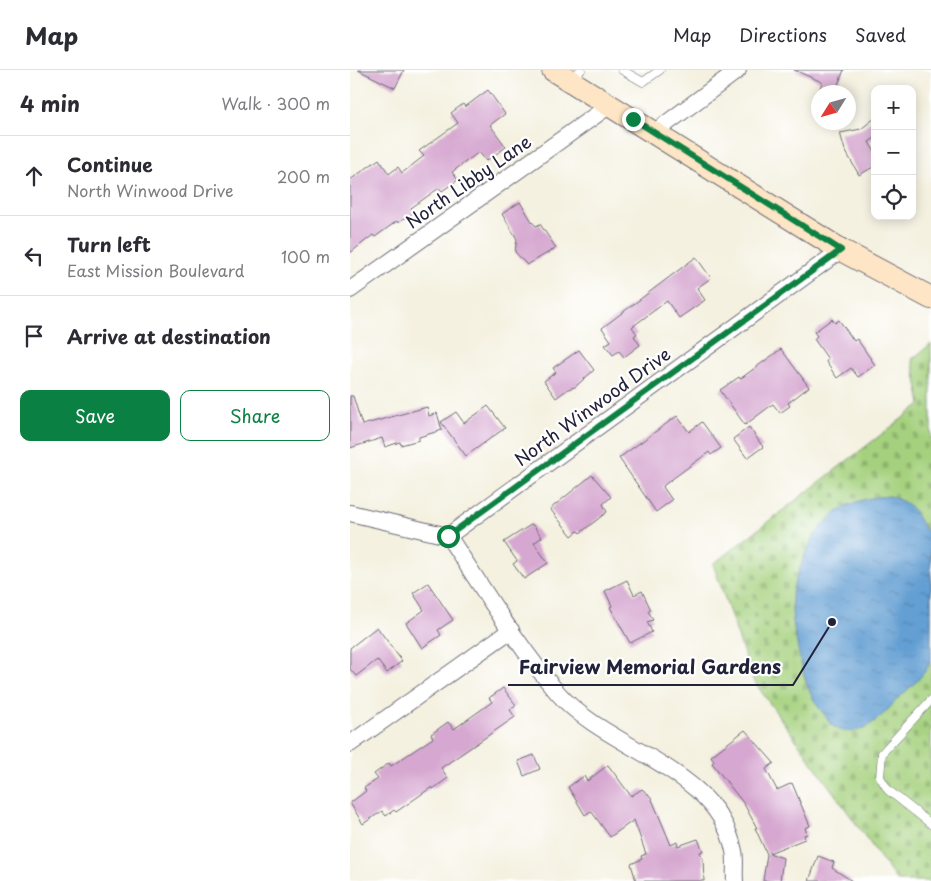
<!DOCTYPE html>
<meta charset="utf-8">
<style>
:root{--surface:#fff;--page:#f2f2f3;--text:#2b2b33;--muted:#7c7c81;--line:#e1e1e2;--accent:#0b8043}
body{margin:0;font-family:"Playpen Sans",sans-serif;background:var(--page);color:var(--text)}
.controls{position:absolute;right:15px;top:15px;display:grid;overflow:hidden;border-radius:10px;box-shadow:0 2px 12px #0003}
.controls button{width:45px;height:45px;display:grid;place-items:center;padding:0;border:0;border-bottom:1px solid var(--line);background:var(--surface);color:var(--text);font:25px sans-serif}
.compass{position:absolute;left:461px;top:15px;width:45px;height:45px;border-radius:50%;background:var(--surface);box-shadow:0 2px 12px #0003;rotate:233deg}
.stop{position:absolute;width:15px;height:15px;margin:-11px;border:4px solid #0b8043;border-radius:50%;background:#fff}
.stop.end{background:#0b8043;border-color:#fff;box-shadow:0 1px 5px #0008}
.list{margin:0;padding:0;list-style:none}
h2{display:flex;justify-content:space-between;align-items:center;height:65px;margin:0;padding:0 20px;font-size:21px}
h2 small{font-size:16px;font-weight:400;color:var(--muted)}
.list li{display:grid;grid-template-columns:32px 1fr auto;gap:15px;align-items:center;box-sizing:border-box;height:80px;padding:0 20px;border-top:1px solid var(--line)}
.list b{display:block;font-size:19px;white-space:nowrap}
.list p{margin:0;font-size:16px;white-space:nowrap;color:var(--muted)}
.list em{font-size:16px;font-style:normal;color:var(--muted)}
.actions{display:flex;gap:10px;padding:15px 20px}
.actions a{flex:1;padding:11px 0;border:1px solid var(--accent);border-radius:10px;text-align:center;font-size:18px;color:var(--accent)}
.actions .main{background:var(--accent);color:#fff}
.icon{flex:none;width:28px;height:28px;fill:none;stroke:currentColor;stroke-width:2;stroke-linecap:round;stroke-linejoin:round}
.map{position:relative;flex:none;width:581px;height:811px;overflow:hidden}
header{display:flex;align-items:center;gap:30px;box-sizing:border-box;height:70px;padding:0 25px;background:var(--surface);border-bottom:1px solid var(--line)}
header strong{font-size:24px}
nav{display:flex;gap:28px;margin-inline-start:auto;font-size:18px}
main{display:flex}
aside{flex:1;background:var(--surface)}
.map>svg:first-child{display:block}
</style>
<header>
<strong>Map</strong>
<nav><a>Map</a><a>Directions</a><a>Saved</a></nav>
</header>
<main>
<aside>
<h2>4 min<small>Walk · 300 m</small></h2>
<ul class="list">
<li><svg class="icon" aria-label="ahead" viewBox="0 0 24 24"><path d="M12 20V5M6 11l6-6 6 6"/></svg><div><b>Continue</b><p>North Winwood Drive</p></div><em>200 m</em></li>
<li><svg class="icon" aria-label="left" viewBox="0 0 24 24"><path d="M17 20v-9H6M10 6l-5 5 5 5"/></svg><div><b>Turn left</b><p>East Mission Boulevard</p></div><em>100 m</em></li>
<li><svg class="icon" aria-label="arrive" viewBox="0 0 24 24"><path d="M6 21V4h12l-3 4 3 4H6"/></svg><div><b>Arrive at destination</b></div></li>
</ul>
<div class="actions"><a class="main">Save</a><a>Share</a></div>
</aside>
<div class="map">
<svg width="581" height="811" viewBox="0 0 581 811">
<defs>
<pattern id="cemetery-stones" width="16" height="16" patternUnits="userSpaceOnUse" patternTransform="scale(1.25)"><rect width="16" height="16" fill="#a5d17e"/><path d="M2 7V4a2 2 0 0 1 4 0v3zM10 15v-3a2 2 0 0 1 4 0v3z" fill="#8eb36e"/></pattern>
<pattern id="water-ripples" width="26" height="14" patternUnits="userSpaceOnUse" patternTransform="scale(1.25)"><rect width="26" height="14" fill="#639fd3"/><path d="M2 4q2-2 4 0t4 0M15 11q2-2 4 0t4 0" fill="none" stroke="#5181ac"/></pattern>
</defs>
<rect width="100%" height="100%" fill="#fff"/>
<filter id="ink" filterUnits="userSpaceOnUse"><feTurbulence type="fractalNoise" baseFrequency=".02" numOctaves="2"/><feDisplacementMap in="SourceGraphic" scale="10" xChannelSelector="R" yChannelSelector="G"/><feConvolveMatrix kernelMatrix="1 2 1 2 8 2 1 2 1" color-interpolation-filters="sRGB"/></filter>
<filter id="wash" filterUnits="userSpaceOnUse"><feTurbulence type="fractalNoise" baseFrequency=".0096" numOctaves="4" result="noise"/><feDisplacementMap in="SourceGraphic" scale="20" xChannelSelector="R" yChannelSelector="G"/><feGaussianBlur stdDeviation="1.12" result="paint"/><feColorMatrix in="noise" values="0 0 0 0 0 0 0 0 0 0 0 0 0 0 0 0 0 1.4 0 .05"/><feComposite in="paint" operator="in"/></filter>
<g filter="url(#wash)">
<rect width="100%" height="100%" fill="#f4f1e0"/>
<polygon fill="url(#cemetery-stones)" stroke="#647a5c" points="581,274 581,811 547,811 403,610 363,494 571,334 562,289"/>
<path fill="url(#water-ripples)" stroke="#426087" d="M539,426c32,10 23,20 42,40v124c-7,19 -26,30 -39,45 -13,15 -38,37 -59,21 -4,-3 -6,-9 -9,-12 -15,-17 -19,-34 -24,-55 -4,-20 -9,-40 -8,-60 0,-13 6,-25 10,-37 16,-42 41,-64 87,-66z"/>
<g id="blocks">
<g fill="#d6a7d0">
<polygon points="8,0 54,0 45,18"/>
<polygon points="444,0 494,0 485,22 469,22 472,12"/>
<polygon points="138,20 155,44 140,55 156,77 136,91 129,82 102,102 108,110 92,121 89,118 61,138 64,142 48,153 47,151 25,167 23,165 0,183 0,110 29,89 39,104 48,97 52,103 74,86 69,81 108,53 101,43 113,34 115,37"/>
<polygon points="525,48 525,68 519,72 525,82 525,96 509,105 495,80 490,63 511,59"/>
<polygon points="170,132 183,153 186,156 190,154 206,178 177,195 165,182 167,169 152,144"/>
<polygon points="346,187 361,208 347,218 355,230 329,248 317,231 282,257 287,264 284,266 290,275 274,287 269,281 263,285 255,275 261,271 252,258"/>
<polygon points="482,249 485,253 489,250 504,271 507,269 525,295 508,307 501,298 487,308 476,292 478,289 464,269 467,266 464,262"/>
<polygon points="431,279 459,317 438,333 440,336 430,343 423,334 395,355 370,320 389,307 390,309"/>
<polygon points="229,280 244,300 225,317 218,319 206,328 194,311 206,302 203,298"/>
<polygon points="0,326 3,326 12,355 77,337 79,346 87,343 92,360 69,367 69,370 51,375 50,372 35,377 32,368 0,378"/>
<polygon points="138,336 155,358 116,386 91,352 106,342 114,353"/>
<polygon points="327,346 339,362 352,352 371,378 361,385 359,382 314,415 313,417 322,430 306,442 269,388"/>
<polygon points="399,357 413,377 397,388 383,369"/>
<polygon points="242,405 261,427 253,434 257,442 230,463 228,461 222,466 200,439"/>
<polygon points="182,454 192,467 184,473 198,493 174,509 163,494 167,491 154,472"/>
<polygon points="277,510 284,525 292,521 301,540 298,541 303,550 297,552 302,562 280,573 260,537 262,536 255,521"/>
<polygon points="78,513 103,550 88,560 91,565 72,578 56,553 74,540 63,523"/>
<polygon points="27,557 52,591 37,603 27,590 6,606 0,599 0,578"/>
<polygon points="153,618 166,635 160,640 165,647 91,698 98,708 83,719 82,717 46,742 44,740 36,746 32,741 13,754 0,733 16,721 14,718 28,709 24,704 39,693 41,696 83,668 81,664 98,652 104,659 142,632 139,628"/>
<polygon points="395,660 424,693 416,699 427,720 442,713 460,756 455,758 457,764 454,765 455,769 419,783 433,788 430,811 413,811 417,784 405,758 407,758 394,734 362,693 364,691 361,686"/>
<polygon points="184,685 190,699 174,706 168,691"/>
<polygon points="258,695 281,726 292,719 301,727 321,775 327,772 328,776 348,769 353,781 350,782 353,789 354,811 286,811 281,794 292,789 291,786 296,784 284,750 260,767 241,741 235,745 218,717 234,706 237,711"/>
<polygon points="468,786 484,792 482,798 502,811 459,811"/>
</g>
</g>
</g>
<g filter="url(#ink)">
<use href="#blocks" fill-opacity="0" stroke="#6c6a75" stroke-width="1"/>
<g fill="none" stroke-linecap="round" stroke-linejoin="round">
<g stroke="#6c6a75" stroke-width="9">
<g id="service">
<polyline points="272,0 293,12 310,0"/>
<polyline points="220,8 231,0"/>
<polyline points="581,630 532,683 530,707 538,720 581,754"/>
</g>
</g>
<g stroke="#6c6a75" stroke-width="18">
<g id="minor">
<polyline points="305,62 388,0"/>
<polyline points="0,220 260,35"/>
<polyline points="0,443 98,466 491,180"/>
<path d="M98,466c35,52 68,108 109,156 49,58 160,75 177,159 2,9 0,20 1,30"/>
<polyline points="0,674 161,560"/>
</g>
</g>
<g stroke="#6c6a75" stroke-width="24">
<polyline id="secondary" points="203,0 491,180 581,228"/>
</g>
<use href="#service" stroke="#fff" stroke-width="8"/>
<use href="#minor" stroke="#fff" stroke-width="16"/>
<use href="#secondary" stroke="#fde5c5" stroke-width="22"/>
</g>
</g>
<g fill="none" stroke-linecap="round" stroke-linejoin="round" filter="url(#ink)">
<polyline stroke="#0b8043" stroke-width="6" points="98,466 491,180 283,49"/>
</g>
<g text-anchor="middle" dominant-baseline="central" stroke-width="4.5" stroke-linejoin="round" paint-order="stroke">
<g font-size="18" fill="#22223b" stroke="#fff">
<text transform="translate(118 111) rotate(-35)">North Libby Lane</text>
<text transform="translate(242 336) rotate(-36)">North Winwood Drive</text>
</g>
</g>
<path fill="none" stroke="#22223b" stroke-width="2" d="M482 552L443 615H158"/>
<circle fill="#22223b" stroke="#fff" stroke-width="2" cx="482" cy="552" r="5"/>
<g font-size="19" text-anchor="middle" font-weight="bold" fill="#22223b" stroke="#fff" stroke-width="4.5" stroke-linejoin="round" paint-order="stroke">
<text x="300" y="604">Fairview Memorial Gardens</text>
</g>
</svg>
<div class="controls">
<button>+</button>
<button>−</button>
<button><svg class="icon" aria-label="locate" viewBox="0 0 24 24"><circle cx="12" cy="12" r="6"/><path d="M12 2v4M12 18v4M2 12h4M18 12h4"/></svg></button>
</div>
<svg class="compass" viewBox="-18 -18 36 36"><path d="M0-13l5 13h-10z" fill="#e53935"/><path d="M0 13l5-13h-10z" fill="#7c7c81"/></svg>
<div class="stop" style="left:98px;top:466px"></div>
<div class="stop end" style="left:283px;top:49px"></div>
</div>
</main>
